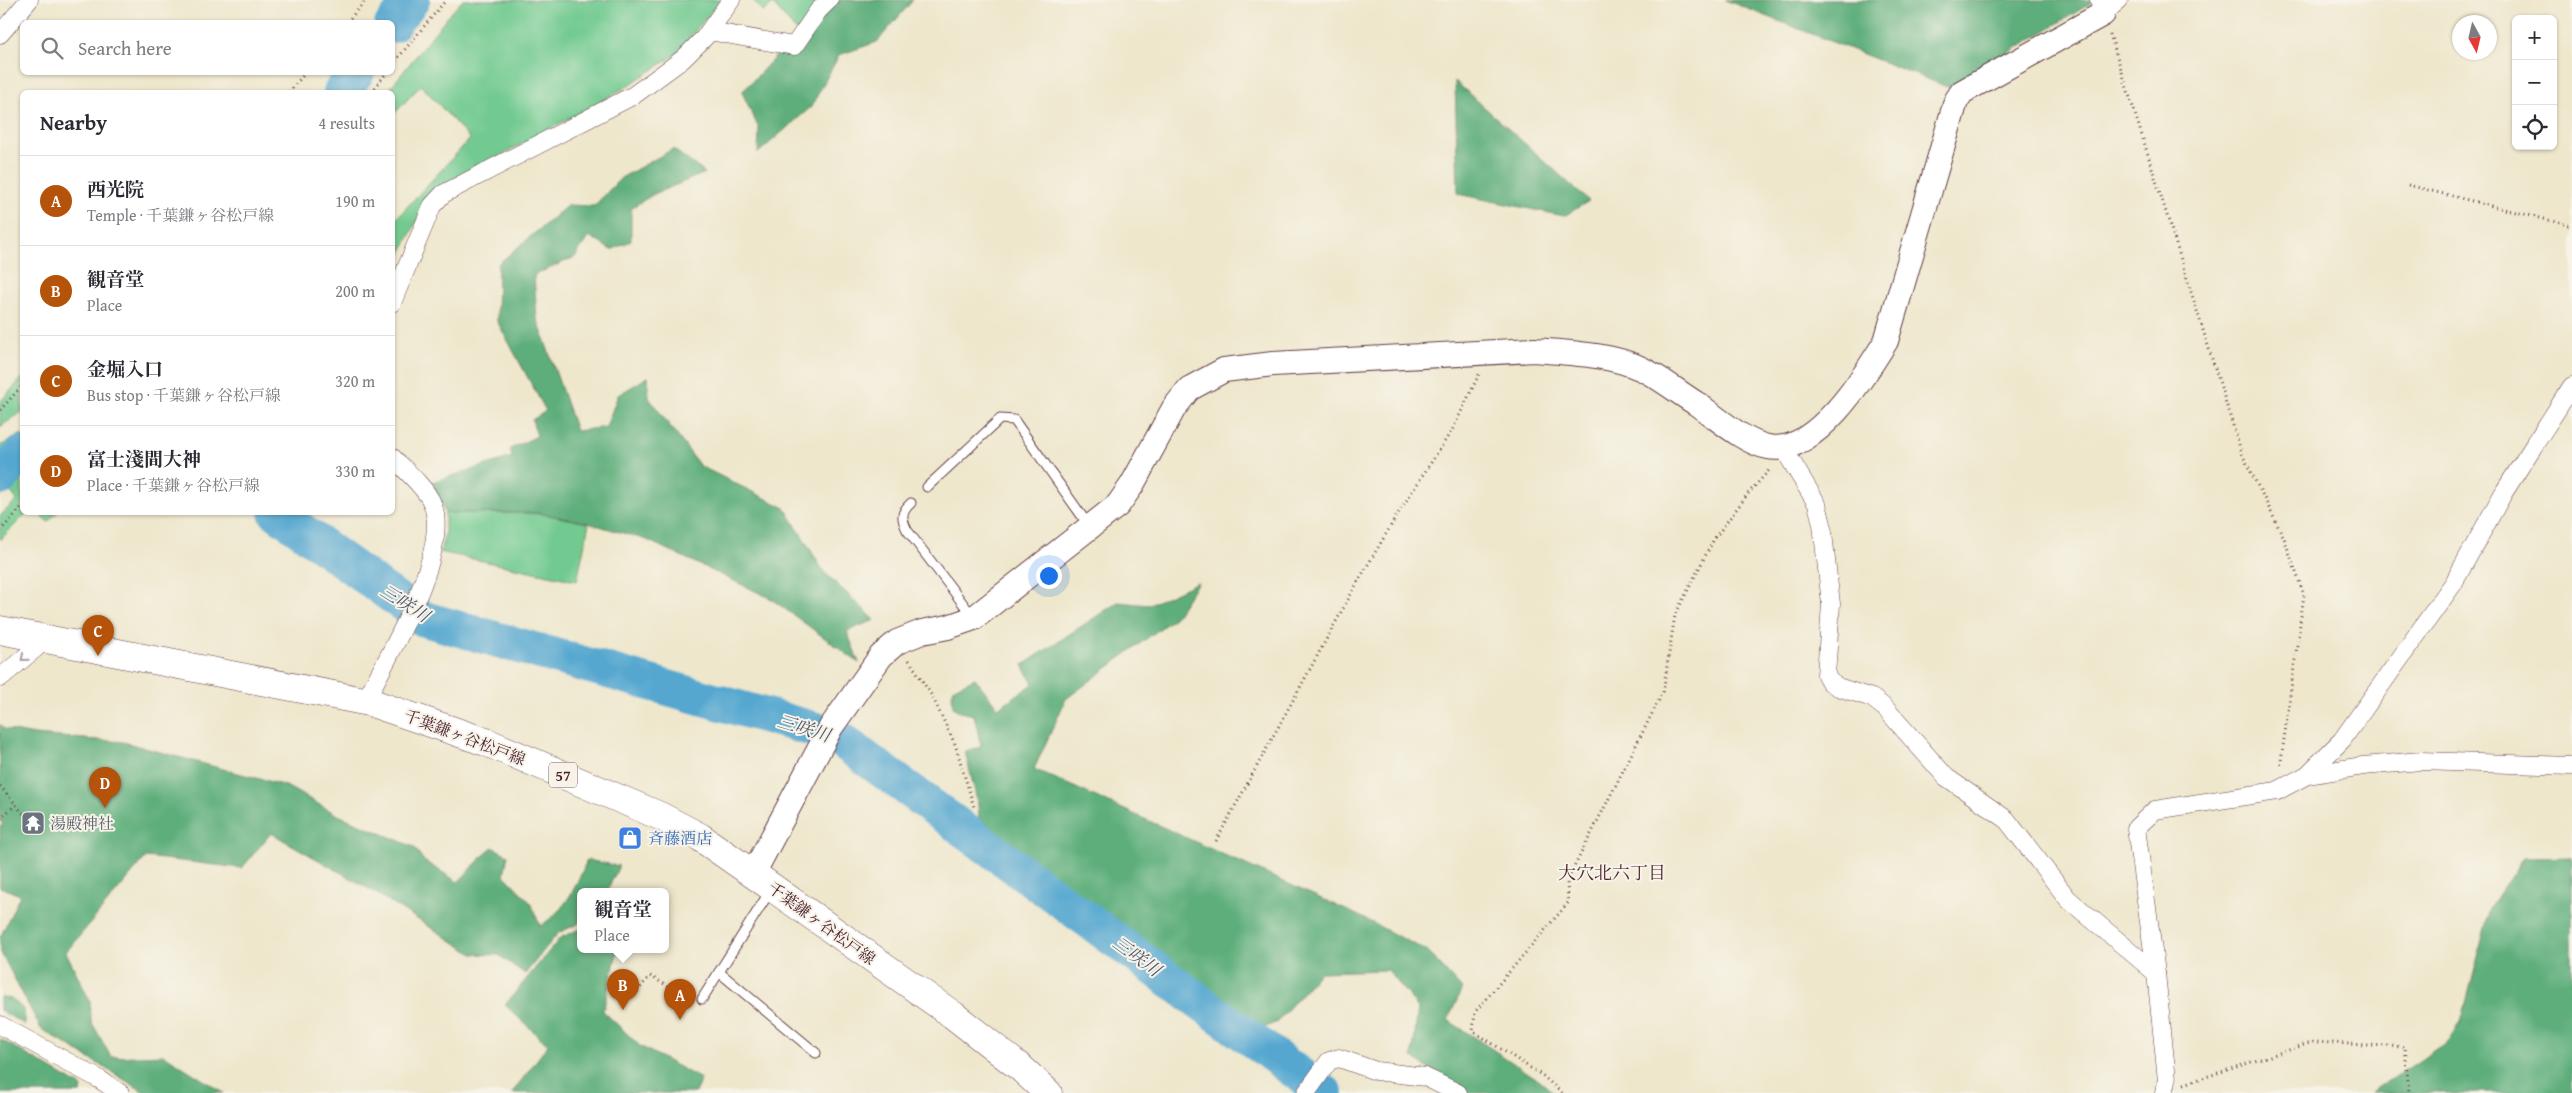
<!DOCTYPE html>
<meta charset="utf-8">
<style>
:root{--surface:#fff;--page:#f2f2f3;--text:#2b2b33;--muted:#7c7c81;--line:#e1e1e2;--accent:#b45309}
body{margin:0;font-family:"Gentium Book Plus","Noto Serif JP",serif;background:var(--page);color:var(--text)}
.controls{position:absolute;right:15px;top:15px;display:grid;overflow:hidden;border-radius:8px;box-shadow:0 1px 4px #0004}
.controls button{width:45px;height:45px;display:grid;place-items:center;padding:0;border:0;border-bottom:1px solid var(--line);background:var(--surface);color:var(--text);font:25px sans-serif}
.compass{position:absolute;left:2452px;top:15px;width:45px;height:45px;border-radius:50%;background:var(--surface);box-shadow:0 1px 4px #0004;rotate:172deg}
.you{position:absolute;left:1048px;top:575px;width:18px;height:18px;margin:-12px;border:4px solid #fff;border-radius:50%;background:#1a73e8;box-shadow:0 0 0 8px #1a73e833}
.badge{display:grid;place-items:center;width:32px;height:32px;border-radius:50%;background:var(--accent);color:#fff;font-size:16px;font-weight:700}
.pin{position:absolute;translate:-50% -41px;filter:drop-shadow(0 1px 2px #0008)}
.pin::after{content:'';position:absolute;top:26px;width:18px;height:15px;background:inherit;clip-path:polygon(0 0,100% 0,50% 100%)}
.popup{position:absolute;left:577px;top:888px;width:92px;height:65px;box-sizing:border-box;display:grid;place-content:center;border-radius:8px;background:var(--surface);filter:drop-shadow(0 1px 4px #0005);font-size:16px;white-space:nowrap;color:var(--muted)}
.popup b{font-size:19px;color:var(--text)}
.popup::after{content:'';position:absolute;left:50%;top:100%;margin-left:-10px;border:10px solid transparent;border-top-color:var(--surface)}
.list{margin:0;padding:0;list-style:none}
h2{display:flex;justify-content:space-between;align-items:center;height:65px;margin:0;padding:0 20px;font-size:21px}
h2 small{font-size:16px;font-weight:400;color:var(--muted)}
.list li{display:grid;grid-template-columns:32px 1fr auto;gap:15px;align-items:center;box-sizing:border-box;height:90px;padding:0 20px;border-top:1px solid var(--line)}
.list b{display:block;font-size:19px;white-space:nowrap}
.list p{margin:0;font-size:16px;white-space:nowrap;color:var(--muted)}
.list em{font-size:16px;font-style:normal;color:var(--muted)}
.icon{flex:none;width:28px;height:28px;fill:none;stroke:currentColor;stroke-width:2;stroke-linecap:round;stroke-linejoin:round}
.map{position:relative;flex:none;width:2572px;height:1093px;overflow:hidden}
.search{position:absolute;background:var(--surface);box-shadow:0 1px 4px #0004;left:20px;top:20px;width:375px;height:55px;display:flex;align-items:center;gap:12px;box-sizing:border-box;padding:0 18px;border-radius:8px;color:var(--muted);font-size:19px}
.panel{position:absolute;background:var(--surface);box-shadow:0 1px 4px #0004;left:20px;top:90px;width:375px;height:425px;border-radius:8px}
.map>svg:first-child{display:block}
</style>
<div class="map">
<svg width="2572" height="1093" viewBox="0 0 2572 1093">
<rect width="100%" height="100%" fill="#f7f3e8"/>
<filter id="ink" filterUnits="userSpaceOnUse"><feTurbulence type="fractalNoise" baseFrequency=".02" numOctaves="2"/><feDisplacementMap in="SourceGraphic" scale="10" xChannelSelector="R" yChannelSelector="G"/><feConvolveMatrix kernelMatrix="1 2 1 2 8 2 1 2 1" color-interpolation-filters="sRGB"/></filter>
<filter id="wash" filterUnits="userSpaceOnUse"><feTurbulence type="fractalNoise" baseFrequency=".0096" numOctaves="4" result="noise"/><feDisplacementMap in="SourceGraphic" scale="20" xChannelSelector="R" yChannelSelector="G"/><feGaussianBlur stdDeviation="1.12" result="paint"/><feColorMatrix in="noise" values="0 0 0 0 0 0 0 0 0 0 0 0 0 0 0 0 0 1.4 0 .05"/><feComposite in="paint" operator="in"/></filter>
<g filter="url(#wash)">
<rect width="100%" height="100%" fill="#eee7cc"/>
<g fill="#72ca90" stroke="#5e745e">
<polygon points="463,0 721,0 675,55 623,89 430,194 398,259 393,254 393,222 470,139 421,85 393,115 392,92 387,92 449,15"/>
<polygon points="753,0 823,0 798,33 773,4 763,12"/>
<polygon points="22,378 22,412 0,427 0,402"/>
<polygon points="22,434 22,512 27,513 0,540 0,516 17,500 0,478 0,446"/>
<polygon points="38,513 57,513 48,522"/>
<polygon points="445,513 539,513 589,523 577,581 440,552 445,534"/>
</g>
<g fill="#5dae7a" stroke="#546652">
<polygon points="837,0 913,0 877,42 839,55 811,107 758,153 759,129 742,92 779,53 801,53 823,11"/>
<polygon points="1725,0 2092,0 2093,2 1950,88"/>
<polygon points="1455,81 1589,201 1564,216 1458,194"/>
<polygon points="673,149 705,173 654,194 631,208 631,241 611,250 589,236 575,257 534,275 537,318 576,431 606,427 618,395 648,377 649,398 700,466 785,508 824,572 875,620 847,631 859,663 770,598 647,540 589,523 539,513 445,513 432,482 512,457 510,449 537,436 532,420 546,411 497,321 498,264 568,205 594,206 621,178"/>
<polygon points="1198,582 1174,618 1066,699 1034,769 1355,914 1427,951 1462,989 1448,1020 1539,1080 1554,1093 1462,1093 1412,1057 1418,1008 1388,970 1320,972 1277,1022 1252,1033 980,830 978,805 965,751 981,747 974,715 960,712 953,707 952,694 954,688 975,678 998,708 1033,684 1023,665 1118,602 1149,605"/>
<path d="M0,724l4,5 31,6 88,7 163,44 52,29 76,32 10,14 34,21 34,-35 16,8 -4,20 27,28 9,23c26,-16 36,-39 47,-66l32,6 -12,25h-27v32l-22,10 -33,41 -26,-19 -26,-1 -107,-67 -95,-54 -29,35 -96,-11 -80,95 24,49 1,20 20,36 53,-2 60,38h-78l-105,-64 -41,-78v-13l20,-43 -20,-8v-61l3,-1 -3,-8z"/>
<polygon points="2572,857 2572,1093 2371,1093 2446,1043 2461,1023 2490,908 2523,858"/>
<polygon points="580,929 580,949 618,949 603,1011 640,1046 701,1079 695,1093 512,1093 548,1045 505,1005 560,938"/>
<polygon points="0,997 11,998 23,1009 25,1025 0,1010"/>
<polygon points="0,1039 82,1087 81,1093 0,1093"/>
</g>
<g fill="none" stroke-linecap="round" stroke-linejoin="round">
<g stroke="#54a7d0" stroke-width="36">
<polyline points="392,25 412,0"/>
<polyline points="341,92 357,72"/>
<polyline points="0,478 22,454"/>
<polyline points="276,512 424,619 834,735 1325,1093"/>
</g>
</g>
</g>
<g filter="url(#ink)">
<g fill="none" stroke-linecap="round" stroke-linejoin="round">
<g stroke="#633d43" stroke-width="11">
<g id="lane">
<polyline points="927,487 1000,419 1014,420 1089,526"/>
<path d="M911,503c-10,9 -10,15 -4,27l67,88"/>
<polyline points="719,972 816,1053"/>
<polyline points="702,999 767,896"/>
</g>
</g>
<g stroke="#633d43" stroke-width="19">
<g id="street">
<polyline points="2099,0 2103,14 2119,0"/>
<polyline points="709,31 794,46 818,11 829,0"/>
<polyline points="0,34 29,0"/>
<polyline points="392,303 432,206 443,194 634,95 683,59 705,37 731,0"/>
<polyline points="1784,449 1817,504 1822,524 1831,604 1826,675 1830,682 1838,687 1872,698 1885,708 1946,777 2006,819 2068,899 2156,973"/>
<polyline points="0,678 48,638"/>
<path d="M369,702l2,-12c22,-43 80,-140 61,-187 -6,-15 -28,-34 -40,-46"/>
<polyline points="2307,775 2363,766 2421,761 2572,766"/>
<polyline points="0,1025 99,1079 120,1093"/>
<polyline points="1306,1093 1329,1061 1339,1058 1376,1071 1425,1077 1458,1093"/>
<polyline points="2164,1093 2167,1080 2156,973 2136,828 2155,810 2277,791 2307,775 2342,740 2453,584 2504,492 2572,386"/>
</g>
</g>
<g stroke="#633d43" stroke-width="26">
<path id="secondary" d="M753,874l78,-147 50,-71 16,-14 25,-10 26,-5 26,-9 144,-113 14,-20 42,-77 15,-19 35,-19 49,-6 261,-14c35,3 76,4 108,19 19,9 37,24 55,35 19,13 48,39 71,43 47,10 97,-72 118,-106l70,-240 6,-9 141,-78"/>
</g>
<g stroke="#633d43" stroke-width="29">
<polyline id="primary" points="0,630 369,702 486,742 660,816 700,837 753,874 953,1015 1022,1069 1048,1093"/>
</g>
<g stroke="#633d43" stroke-width="3" stroke-dasharray="1 4" stroke-linecap="butt">
<polyline points="347,22 366,0"/>
<polyline points="2110,34 2242,454 2284,538 2304,595 2280,768"/>
<polyline points="392,65 446,0"/>
<polyline points="289,92 306,72"/>
<polyline points="372,92 387,72"/>
<polyline points="2408,185 2572,226"/>
<polyline points="0,410 22,386"/>
<polyline points="0,531 22,507"/>
<polyline points="909,660 932,696 955,744 974,807"/>
<polyline points="0,786 27,818"/>
<polyline points="0,818 16,805"/>
<polyline points="1216,841 1356,585 1399,512 1454,427 1479,374"/>
<polyline points="634,995 650,976 690,999"/>
<polyline points="2184,1084 2313,1042 2405,1047 2409,1093"/>
<polyline points="1562,1093 1543,1076 1473,1031 1475,1012 1568,903 1567,881 1663,692 1675,615 1714,539 1747,495 1771,468"/>
</g>
<use href="#lane" stroke="#fff" stroke-width="9"/>
<use href="#street" stroke="#fff" stroke-width="18"/>
<use href="#secondary" stroke="#fff" stroke-width="24"/>
<use href="#primary" stroke="#fff" stroke-width="28"/>
</g>
<defs><path id="oneway-chevron" d="M-2-3.5L2.5 0L-2 3.5" fill="none" stroke-width="1.6" stroke-linecap="round" stroke-linejoin="round" transform="scale(1.25)"/></defs>
<use stroke="#ae9aa0" href="#oneway-chevron" transform="translate(24 658) rotate(140)"/>
</g>
<defs>
<g id="temple-square" transform="scale(1.25)"><rect x="-9" y="-9" width="18" height="18" rx="4" fill="#6b7280" stroke="#f7f3e8"/><path d="M0-6L5-2H3V0L6.5 2.5H4V6H1.5V3h-3V6H-4V2.5H-6.5L-3 0V-2H-5Z" fill="#fff"/></g>
<g id="shop-square" transform="scale(1.25)"><rect x="-9" y="-9" width="18" height="18" rx="4" fill="#3f7fe0" stroke="#f7f3e8"/><path d="M-5-2.5h2.3a2.7 3.5 0 0 1 5.4 0H5L5.5 6h-11ZM-1.5-2.5h3a1.5 2.3 0 0 0-3 0Z" fill="#fff"/></g>
</defs>
<g fill-rule="evenodd">
<use href="#temple-square" x="33" y="823"/>
<use href="#shop-square" x="630" y="838"/>
</g>
<g text-anchor="middle" dominant-baseline="central" stroke-width="4" stroke-linejoin="round" paint-order="stroke">
<rect fill="#f7f3e8" stroke="#7e5f64" stroke-width="1" x="549" y="762.5" width="28" height="25" rx="4"/>
<g font-size="15" font-weight="bold" fill="#4a1f2b">
<text x="563" y="775">57</text>
</g>
<g font-size="16" fill="#4a1f2b" stroke="#f7f3e8">
<text transform="translate(465 737) rotate(21)">千葉鎌ヶ谷松戸線</text>
<text transform="translate(822 923) rotate(36)">千葉鎌ヶ谷松戸線</text>
</g>
<g font-size="16" fill="#5b616d" stroke="#f7f3e8" text-anchor="start">
<text x="50" y="823">湯殿神社</text>
</g>
<g font-size="16" fill="#366cbe" stroke="#f7f3e8" text-anchor="start">
<text x="648" y="838">斉藤酒店</text>
</g>
<g font-size="18" font-style="italic" fill="#4e556d" stroke="#f7f3e8">
<text transform="translate(405 603) rotate(32)">三咲川</text>
<text transform="translate(804 728) rotate(17)">三咲川</text>
<text transform="translate(1137 956) rotate(36)">三咲川</text>
</g>
<g font-size="18" fill="#4a1f2b" stroke="#f7f3e8">
<text x="1612" y="872">大穴北六丁目</text>
</g>
</g>
</svg>
<div class="controls">
<button>+</button>
<button>−</button>
<button><svg class="icon" aria-label="locate" viewBox="0 0 24 24"><circle cx="12" cy="12" r="6"/><path d="M12 2v4M12 18v4M2 12h4M18 12h4"/></svg></button>
</div>
<svg class="compass" viewBox="-18 -18 36 36"><path d="M0-13l5 13h-10z" fill="#e53935"/><path d="M0 13l5-13h-10z" fill="#7c7c81"/></svg>
<div class="you"></div>
<div class="pin badge" style="left:680px;top:1020px">A</div>
<div class="pin badge" style="left:623px;top:1010px">B</div>
<div class="popup"><b>観音堂</b>Place</div>
<div class="pin badge" style="left:98px;top:656px">C</div>
<div class="pin badge" style="left:105px;top:808px">D</div>
<div class="search"><svg class="icon" aria-label="search" viewBox="0 0 24 24"><circle cx="10" cy="10" r="6"/><path d="M15 15l6 6"/></svg>Search here</div>
<section class="panel">
<h2>Nearby<small>4 results</small></h2>
<ul class="list">
<li><span class="badge">A</span><div><b>西光院</b><p>Temple · 千葉鎌ヶ谷松戸線</p></div><em>190 m</em></li>
<li><span class="badge">B</span><div><b>観音堂</b><p>Place</p></div><em>200 m</em></li>
<li><span class="badge">C</span><div><b>金堀入口</b><p>Bus stop · 千葉鎌ヶ谷松戸線</p></div><em>320 m</em></li>
<li><span class="badge">D</span><div><b>富士淺間大神</b><p>Place · 千葉鎌ヶ谷松戸線</p></div><em>330 m</em></li>
</ul>
</section>
</div>
